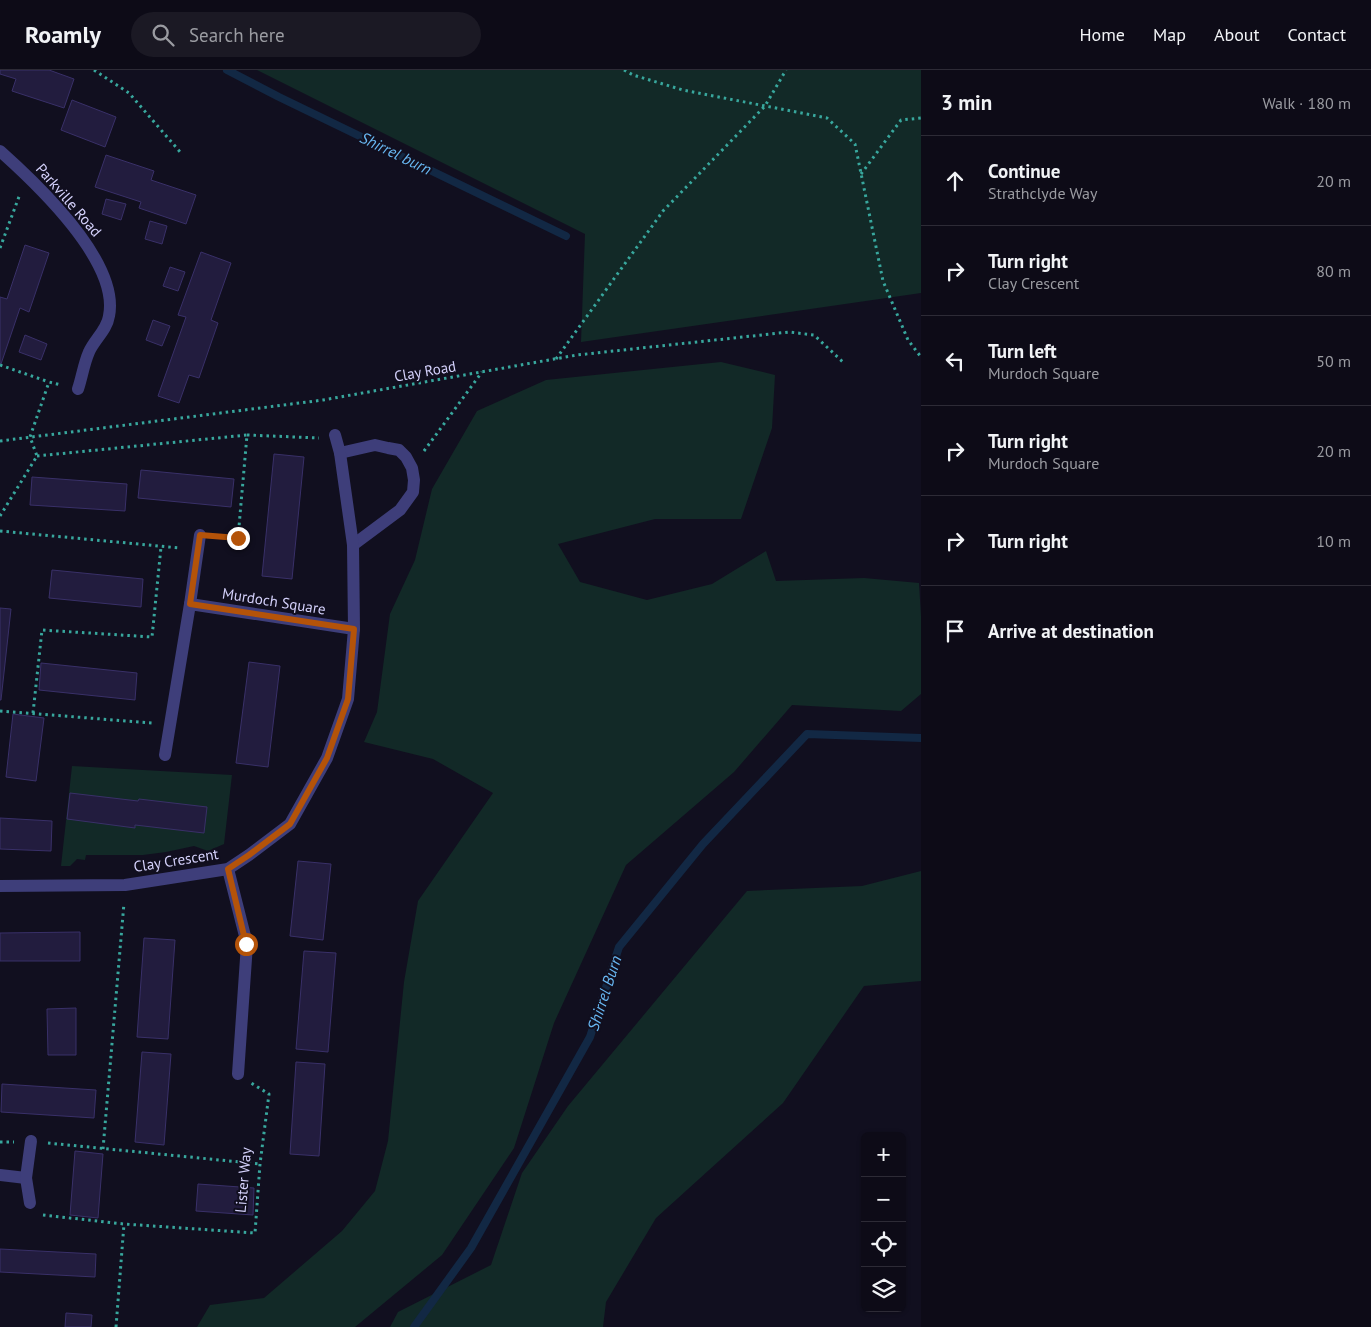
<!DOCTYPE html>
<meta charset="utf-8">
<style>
:root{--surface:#0d0b17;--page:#1b1924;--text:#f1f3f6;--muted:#9a9ba1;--line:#2d2b36}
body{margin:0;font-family:"PT Sans",sans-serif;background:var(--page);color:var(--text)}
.controls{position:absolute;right:15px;bottom:15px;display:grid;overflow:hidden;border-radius:8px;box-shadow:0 1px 4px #0004}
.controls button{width:45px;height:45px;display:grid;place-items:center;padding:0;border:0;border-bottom:1px solid var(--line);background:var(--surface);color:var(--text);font:25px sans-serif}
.stop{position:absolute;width:15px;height:15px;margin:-11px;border:4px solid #b45309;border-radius:50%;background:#fff}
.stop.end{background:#b45309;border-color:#fff;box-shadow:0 1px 5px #0008}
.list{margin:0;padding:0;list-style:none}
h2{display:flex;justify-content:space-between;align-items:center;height:65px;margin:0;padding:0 20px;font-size:21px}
h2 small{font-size:16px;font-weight:400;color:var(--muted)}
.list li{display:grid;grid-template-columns:32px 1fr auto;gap:15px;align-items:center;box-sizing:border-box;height:90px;padding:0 20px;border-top:1px solid var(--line)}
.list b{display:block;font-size:19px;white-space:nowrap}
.list p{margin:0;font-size:16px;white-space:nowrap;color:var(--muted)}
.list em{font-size:16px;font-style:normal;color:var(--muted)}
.icon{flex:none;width:28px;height:28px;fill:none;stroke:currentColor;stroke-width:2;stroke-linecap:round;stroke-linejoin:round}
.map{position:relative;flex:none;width:921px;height:1257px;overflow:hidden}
header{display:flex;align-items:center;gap:30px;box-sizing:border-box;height:70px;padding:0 25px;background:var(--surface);border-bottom:1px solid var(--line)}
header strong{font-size:24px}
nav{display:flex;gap:28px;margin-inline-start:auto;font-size:18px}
.search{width:350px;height:45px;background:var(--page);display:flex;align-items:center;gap:12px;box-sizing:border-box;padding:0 18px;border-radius:28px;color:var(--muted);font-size:19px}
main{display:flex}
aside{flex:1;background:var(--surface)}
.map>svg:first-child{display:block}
</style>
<header>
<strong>Roamly</strong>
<div class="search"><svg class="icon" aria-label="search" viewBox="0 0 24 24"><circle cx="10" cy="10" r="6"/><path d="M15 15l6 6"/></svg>Search here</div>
<nav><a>Home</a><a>Map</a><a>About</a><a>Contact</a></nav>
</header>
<main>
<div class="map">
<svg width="921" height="1257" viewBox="0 0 921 1257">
<rect width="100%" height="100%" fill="#110f1f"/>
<g fill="#122927">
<polygon points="257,0 921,0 921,223 581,272 585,164"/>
<polygon points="721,292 775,305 772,358 741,449 655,449 558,474 580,512 647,530 712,514 766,481 776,511 864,508 919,513 921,546 921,624 901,641 792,635 734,702 626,795 554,953 514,1078 442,1185 355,1257 197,1257 210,1235 264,1228 342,1161 375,1121 388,1071 404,912 418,831 493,723 433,689 364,672 377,642 390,544 415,490 432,419 477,341 546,310"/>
<polygon points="72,696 232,705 224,774 208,781 194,776 166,782 143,785 86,785 85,790 77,789 70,796 61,796"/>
<polygon points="921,801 921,911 864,916 783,1033 656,1148 606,1232 603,1257 390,1257 398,1242 491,1195 522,1103 568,1036 747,821 862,816"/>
</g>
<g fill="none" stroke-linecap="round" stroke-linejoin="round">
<g stroke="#122844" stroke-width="8">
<polyline points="227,0 279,27 566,166"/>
<polyline points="414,1257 471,1178 590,967 619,877 703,774 807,664 921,668"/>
</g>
</g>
<g fill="#221c3e" stroke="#393068">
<polygon points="0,0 49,0 74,9 64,38 12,21 16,9 0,4"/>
<polygon points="72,30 116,47 105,77 61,60"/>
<polygon points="106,85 154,101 151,110 196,125 186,154 139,138 141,132 95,117"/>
<polygon points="106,129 126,134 121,150 102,144"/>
<polygon points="150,151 167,156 162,174 145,169"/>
<polygon points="25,175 49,183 29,242 20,238 1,294 0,294 0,227 7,229"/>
<polygon points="201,182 231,193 211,250 218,253 199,308 189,305 179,333 158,326 186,247 178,245"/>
<polygon points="170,197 185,202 178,221 163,216"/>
<polygon points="153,250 170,256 162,276 146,270"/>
<polygon points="25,265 47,274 41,290 19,282"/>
<polygon points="274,384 304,387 292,509 262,506"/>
<polygon points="141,400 234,409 231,437 138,428"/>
<polygon points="32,407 127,414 125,441 30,435"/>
<polygon points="52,500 143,509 141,537 49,528"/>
<polygon points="0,538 11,539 1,630 0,630"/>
<polygon points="249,592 280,596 268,697 236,693"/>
<polygon points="41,593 137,603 135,630 39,620"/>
<polygon points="13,644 44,648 36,711 6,707"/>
<polygon points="70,723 138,731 139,729 207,737 204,763 135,755 135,758 67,749"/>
<polygon points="0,748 52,751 51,781 0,779"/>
<polygon points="298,791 331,794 323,870 290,866"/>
<polygon points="80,862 80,891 0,891 0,863"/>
<polygon points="144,868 175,870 168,969 137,967"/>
<polygon points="304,881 336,883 328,982 296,979"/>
<polygon points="76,938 76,985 48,985 47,939"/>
<polygon points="142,982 171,984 164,1075 135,1072"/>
<polygon points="296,992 325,994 319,1086 290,1084"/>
<polygon points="2,1014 96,1020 94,1048 1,1042"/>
<polygon points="75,1081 103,1084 98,1148 70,1145"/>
<polygon points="198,1114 254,1118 253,1145 196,1141"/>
<polygon points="0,1179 96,1184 95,1207 0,1202"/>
<polygon points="66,1243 92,1245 91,1257 65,1257"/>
</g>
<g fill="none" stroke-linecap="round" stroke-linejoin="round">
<g stroke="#38a79d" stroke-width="3" stroke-dasharray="2.5 4" stroke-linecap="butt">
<polyline points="94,0 129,23 181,83"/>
<polyline points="624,0 633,5 683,20 827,48 855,74 883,211 908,270 921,287"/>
<polyline points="861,104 901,50 921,48"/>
<polyline points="0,178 20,124"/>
<polyline points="556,289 663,141 765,36 786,0"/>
<polyline points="0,295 49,312"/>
<polyline points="247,365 319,368"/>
<polyline points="0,371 323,330 577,285 789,262 814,265 844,293"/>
<polyline points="424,381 482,302"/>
<polyline points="37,386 247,365 238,468 218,466"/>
<polyline points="0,446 37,386 30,367 49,312 61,315"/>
<polyline points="0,461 180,478"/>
<polyline points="0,641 152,653"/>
<polyline points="33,643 42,560 152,567 161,477"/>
<polyline points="0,1072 14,1072"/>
<polyline points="48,1073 260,1094"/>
<polyline points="103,1079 124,833"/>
<polyline points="43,1145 124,1154 255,1163 260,1094 269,1024 251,1013"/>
<polyline points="116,1257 124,1154"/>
</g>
<g stroke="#3e3e7a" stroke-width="12">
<path d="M0,81c37,33 120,111 109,165 -2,14 -15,24 -20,36 -5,11 -7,25 -11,37"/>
<polyline points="340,383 375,375 388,378 399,380 406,387 412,398 414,410 413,422 400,440 353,475"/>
<polyline points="190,534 200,465"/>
<polyline points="165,685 190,534 354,559"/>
<polyline points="228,799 247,874 238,1004"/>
<polyline points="0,816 125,815 228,799 249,785 290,754 327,688 348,629 354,559 353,475 340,383 335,365"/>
<polyline points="0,1105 26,1108"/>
<polyline points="30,1133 26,1108 31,1071"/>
</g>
</g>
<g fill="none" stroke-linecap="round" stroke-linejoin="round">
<polyline stroke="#b45309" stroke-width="6" points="238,468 200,465 190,534 354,559 348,629 327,688 290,754 249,785 228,799 246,874"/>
</g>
<g text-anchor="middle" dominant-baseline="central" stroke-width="4" stroke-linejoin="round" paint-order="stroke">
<g font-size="15" fill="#d4d1fb" stroke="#110f1f">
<text transform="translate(69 130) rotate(49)">Parkville Road</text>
<text transform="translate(425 301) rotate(-10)">Clay Road</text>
<text transform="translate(274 531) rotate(9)">Murdoch Square</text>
<text transform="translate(176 790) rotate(-9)">Clay Crescent</text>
<text transform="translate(243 1110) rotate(-85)">Lister Way</text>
</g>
<g font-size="16" font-style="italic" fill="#68b7f2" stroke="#110f1f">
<text transform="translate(396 83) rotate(26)">Shirrel burn</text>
<text transform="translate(604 923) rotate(-72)">Shirrel Burn</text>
</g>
</g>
</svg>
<div class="controls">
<button>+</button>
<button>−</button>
<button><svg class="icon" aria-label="locate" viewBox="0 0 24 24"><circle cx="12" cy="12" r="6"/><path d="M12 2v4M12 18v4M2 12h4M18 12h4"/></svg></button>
<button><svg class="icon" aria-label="layers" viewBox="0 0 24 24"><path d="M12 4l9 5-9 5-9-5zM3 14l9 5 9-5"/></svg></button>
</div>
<div class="stop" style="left:246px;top:874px"></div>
<div class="stop end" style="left:238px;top:468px"></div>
</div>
<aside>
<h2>3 min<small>Walk · 180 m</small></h2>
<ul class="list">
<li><svg class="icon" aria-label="ahead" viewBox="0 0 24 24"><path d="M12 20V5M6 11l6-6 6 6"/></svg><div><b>Continue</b><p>Strathclyde Way</p></div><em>20 m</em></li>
<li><svg class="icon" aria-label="right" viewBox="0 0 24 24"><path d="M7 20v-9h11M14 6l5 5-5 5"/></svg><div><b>Turn right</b><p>Clay Crescent</p></div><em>80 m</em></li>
<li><svg class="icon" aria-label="left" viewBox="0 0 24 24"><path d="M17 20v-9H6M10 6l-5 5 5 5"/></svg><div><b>Turn left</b><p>Murdoch Square</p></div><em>50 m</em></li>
<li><svg class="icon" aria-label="right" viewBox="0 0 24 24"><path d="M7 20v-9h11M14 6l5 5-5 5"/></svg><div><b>Turn right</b><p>Murdoch Square</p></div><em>20 m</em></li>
<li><svg class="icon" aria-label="right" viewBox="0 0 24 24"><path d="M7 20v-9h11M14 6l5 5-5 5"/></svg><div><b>Turn right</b></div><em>10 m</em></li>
<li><svg class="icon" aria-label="arrive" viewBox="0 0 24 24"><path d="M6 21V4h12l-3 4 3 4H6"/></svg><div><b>Arrive at destination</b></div></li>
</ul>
</aside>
</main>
